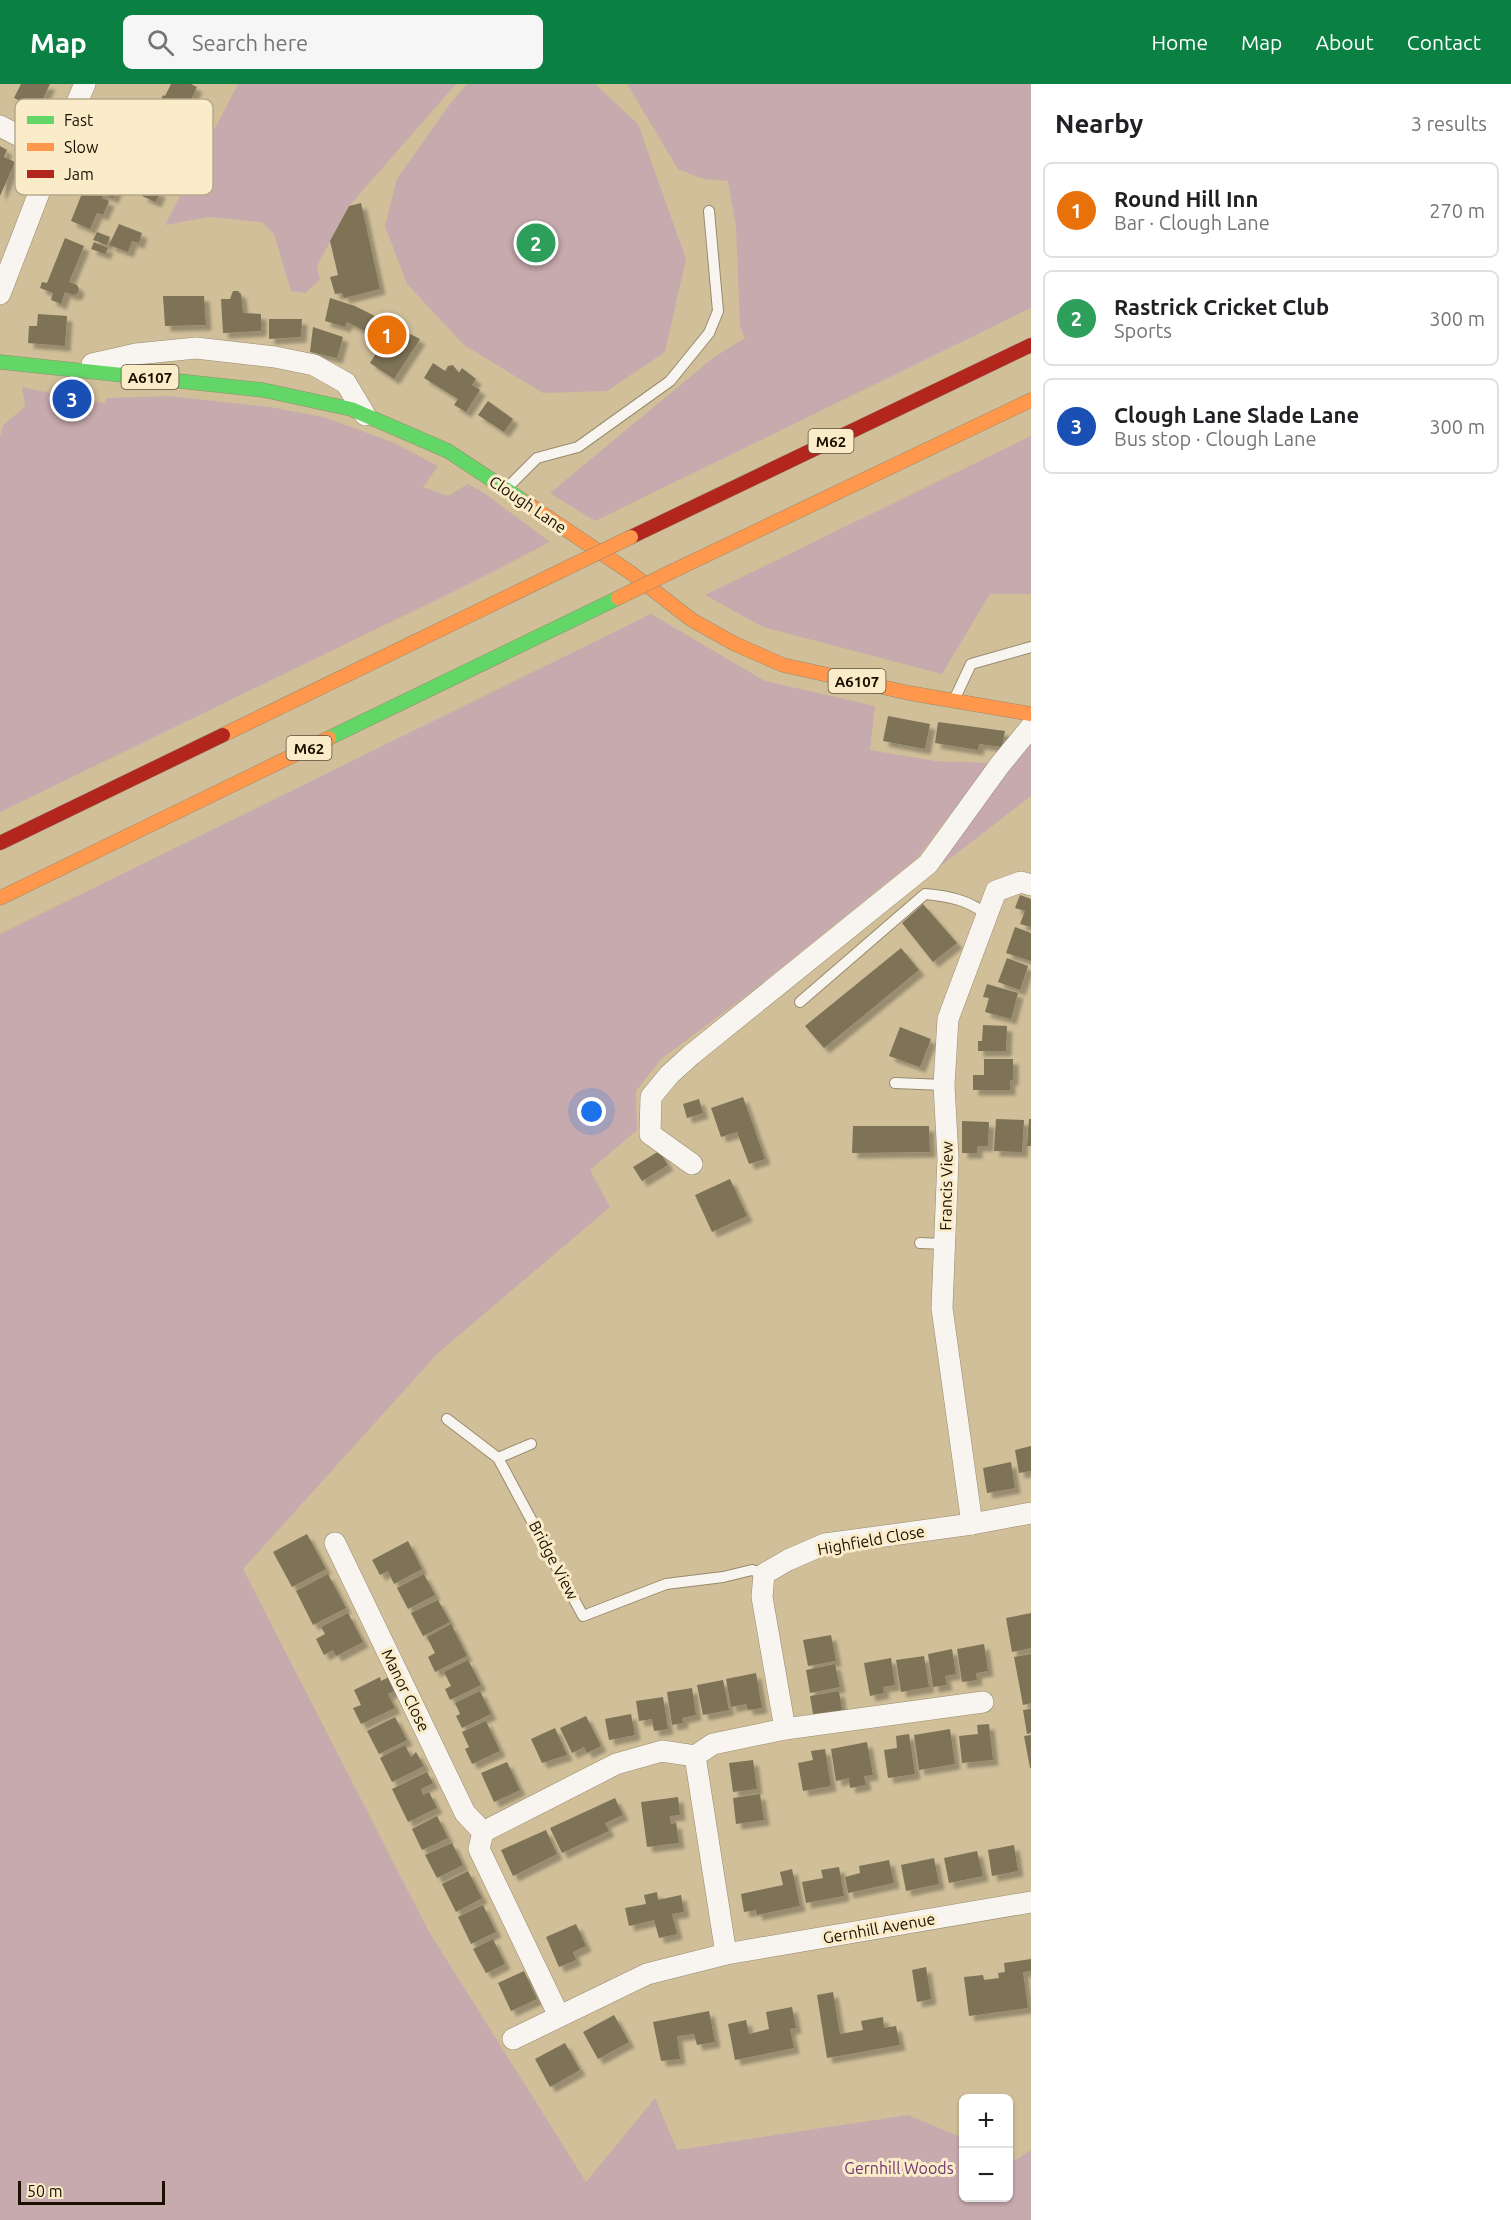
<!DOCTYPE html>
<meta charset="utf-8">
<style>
:root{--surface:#fff;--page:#f6f6f6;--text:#202124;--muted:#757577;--line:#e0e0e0;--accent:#0b8043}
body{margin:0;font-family:Ubuntu,sans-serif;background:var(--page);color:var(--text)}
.controls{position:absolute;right:18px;bottom:18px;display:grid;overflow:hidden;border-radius:9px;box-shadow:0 2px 4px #0004}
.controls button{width:54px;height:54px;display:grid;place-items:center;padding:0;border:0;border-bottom:2px solid var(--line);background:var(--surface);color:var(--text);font:30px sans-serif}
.scale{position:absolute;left:18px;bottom:15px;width:147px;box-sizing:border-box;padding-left:6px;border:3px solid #191000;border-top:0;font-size:16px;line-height:21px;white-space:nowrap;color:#191000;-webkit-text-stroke:4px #faebc9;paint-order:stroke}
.you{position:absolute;left:592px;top:1028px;width:21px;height:21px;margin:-15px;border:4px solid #fff;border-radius:50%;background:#1a73e8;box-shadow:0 0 0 9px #1a73e833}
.badge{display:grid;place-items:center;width:39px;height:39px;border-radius:50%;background:var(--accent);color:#fff;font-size:20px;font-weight:700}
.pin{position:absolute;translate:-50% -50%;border:3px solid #fff;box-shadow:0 2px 6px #0006}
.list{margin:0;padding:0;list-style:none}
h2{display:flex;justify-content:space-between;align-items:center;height:78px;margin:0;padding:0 24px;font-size:26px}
h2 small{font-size:20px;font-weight:400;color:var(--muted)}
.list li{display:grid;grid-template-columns:39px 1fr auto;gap:18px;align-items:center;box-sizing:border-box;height:96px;margin:0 12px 12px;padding:0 12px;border:2px solid var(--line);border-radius:9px}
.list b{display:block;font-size:22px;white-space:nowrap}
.list p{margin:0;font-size:20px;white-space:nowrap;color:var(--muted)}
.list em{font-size:20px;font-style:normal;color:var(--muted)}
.icon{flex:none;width:33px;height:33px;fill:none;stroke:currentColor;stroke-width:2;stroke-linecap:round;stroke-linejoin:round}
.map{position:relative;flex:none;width:1031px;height:2136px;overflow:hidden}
header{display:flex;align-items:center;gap:36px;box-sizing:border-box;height:84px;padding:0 30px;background:var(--accent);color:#fff}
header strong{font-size:28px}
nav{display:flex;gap:33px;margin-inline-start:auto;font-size:21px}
.search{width:420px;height:54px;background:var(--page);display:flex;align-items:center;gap:15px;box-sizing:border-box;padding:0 21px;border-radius:9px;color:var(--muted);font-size:22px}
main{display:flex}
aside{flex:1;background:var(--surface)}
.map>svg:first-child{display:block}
</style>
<header>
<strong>Map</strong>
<div class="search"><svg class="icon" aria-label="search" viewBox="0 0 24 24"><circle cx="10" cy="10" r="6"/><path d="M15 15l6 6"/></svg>Search here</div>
<nav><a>Home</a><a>Map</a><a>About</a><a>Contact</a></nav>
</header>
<main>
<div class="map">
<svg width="1031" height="2136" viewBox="0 0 1031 2136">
<defs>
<filter id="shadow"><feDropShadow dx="5.5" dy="5.5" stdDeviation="1.5" flood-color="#0004"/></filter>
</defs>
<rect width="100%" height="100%" fill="#d0bf99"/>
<g fill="#c7aaad">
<polygon points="238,0 456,0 349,122 317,182 320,196 305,209 291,207 274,150 262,138 209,133 165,141"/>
<polygon points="467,0 595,0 638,40 686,175 665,268 607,307 543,309 464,261 407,200 385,142 397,95 449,21"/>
<polygon points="627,0 1031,0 1031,224 595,437 550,409 713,274 745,254 740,242 736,143 728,97 703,95 678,85"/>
<polygon points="22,303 86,317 104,319 107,314 168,312 270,323 323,333 392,358 438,382 423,403 448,412 468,400 484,409 550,458 469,500 0,728 0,353 3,341 25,323"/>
<polygon points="1031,352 1031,510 990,510 942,590 763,543 705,511"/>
<polygon points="651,530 765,597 875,622 870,666 935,677 989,679 917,774 751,908 661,975 636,1007 637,1046 590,1086 610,1123 438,1269 243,1485 428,1846 586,2098 655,2014 677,2066 908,2031 963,2054 964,2114 1008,2114 1009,2073 1016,2076 1031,2066 1031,2136 0,2136 0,850"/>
<polygon points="1031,650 1031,712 926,793"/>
</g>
<g fill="#7e7356" filter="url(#shadow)">
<polygon points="21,0 50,0 38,25 14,14"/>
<polygon points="171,0 191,0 197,3 171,56 149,45 163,11 165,12"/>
<polygon points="0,62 7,66 4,73 15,78 0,112"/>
<polygon points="87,85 91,87 92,85 119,98 113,114 103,110 102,114 109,117 103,131 97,129 90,145 71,137 89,92 84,90"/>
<polygon points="146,102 160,108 156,118 142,112"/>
<polygon points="361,119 380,205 344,214 342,209 335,210 330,193 338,191 330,157 349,122"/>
<polygon points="119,140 142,149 139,159 132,157 128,168 109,161"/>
<polygon points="97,148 110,153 107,161 93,156"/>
<polygon points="65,154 84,162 69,198 77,201 79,205 77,210 73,211 65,208 61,220 51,216 53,209 40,204 42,198 47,199"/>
<polygon points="94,158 108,164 105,170 91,165"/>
<polygon points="233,207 238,207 241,210 243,229 261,230 261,247 223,249 221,215 230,215"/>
<polygon points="163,212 204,212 206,241 165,242"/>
<polygon points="330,214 355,222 420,255 394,295 370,279 378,266 376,265 381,255 347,238 345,243 325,237"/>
<polygon points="38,230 67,232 65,262 28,259 29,242 37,242"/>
<polygon points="269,235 302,235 301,253 269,255"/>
<polygon points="313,243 343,253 337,274 310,268"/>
<polygon points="433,279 445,287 448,282 453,281 459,289 462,284 476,295 472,301 480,306 466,328 454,321 458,315 424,294"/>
<polygon points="488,317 513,335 504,348 478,331"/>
<polygon points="888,632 930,640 925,665 883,657"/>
<polygon points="938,638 1005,647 1002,663 979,660 978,666 935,659"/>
<polygon points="1020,811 1031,815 1031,843 1020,840 1025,827 1015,824"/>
<polygon points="923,820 957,859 933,878 902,839"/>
<polygon points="1015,843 1031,849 1031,877 1006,869"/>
<polygon points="901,864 919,886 824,964 805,942"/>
<polygon points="1007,874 1028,882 1020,906 998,898"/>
<polygon points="987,900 1018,909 1011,935 985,928 989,914 983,913"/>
<polygon points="983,941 1007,942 1006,967 978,967 978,957 982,957"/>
<polygon points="900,943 931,955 920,983 889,972"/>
<polygon points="984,975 1013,975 1013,996 1010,996 1010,1006 973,1006 973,991 984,991"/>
<polygon points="743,1013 765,1075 749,1080 737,1048 721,1053 711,1024"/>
<polygon points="699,1015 703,1029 687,1034 683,1020"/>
<polygon points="996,1035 1024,1036 1022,1068 994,1067"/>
<polygon points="1029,1035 1031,1035 1031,1062 1027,1062"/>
<polygon points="962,1037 989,1038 988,1062 977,1062 977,1069 962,1069"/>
<polygon points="853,1042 929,1042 930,1068 852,1069"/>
<polygon points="659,1067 668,1081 642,1097 633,1083"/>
<polygon points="730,1095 747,1132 712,1148 695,1111"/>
<polygon points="1031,1362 1031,1387 1019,1389 1015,1366"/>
<polygon points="1011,1378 1015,1404 987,1409 983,1384"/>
<polygon points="307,1450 326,1485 292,1503 273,1468"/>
<polygon points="408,1457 422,1485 394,1500 388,1487 380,1491 372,1476"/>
<polygon points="328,1490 346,1524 313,1541 296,1507"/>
<polygon points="424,1490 435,1511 408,1525 397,1504"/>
<polygon points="438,1516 450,1538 423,1552 411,1529"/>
<polygon points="348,1529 363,1558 336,1572 333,1566 324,1571 316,1555 325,1550 321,1543"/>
<polygon points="1031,1529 1031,1564 1012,1568 1006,1534"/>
<polygon points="451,1540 467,1572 435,1588 428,1573 435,1569 427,1553"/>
<polygon points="831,1551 836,1577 808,1582 803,1556"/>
<polygon points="984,1560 988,1587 976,1589 977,1596 962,1598 957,1565"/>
<polygon points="952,1565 956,1590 945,1592 947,1601 933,1603 928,1570"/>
<polygon points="1031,1570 1031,1619 1023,1621 1014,1573"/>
<polygon points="924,1572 929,1603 901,1608 896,1576"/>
<polygon points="891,1574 895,1601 883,1603 884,1609 870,1612 864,1579"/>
<polygon points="468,1576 481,1601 450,1616 445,1605 451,1602 444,1588"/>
<polygon points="835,1580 840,1603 810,1609 806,1586"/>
<polygon points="756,1589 762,1624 748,1626 746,1620 731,1623 726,1595"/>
<polygon points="380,1593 381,1597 389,1593 396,1606 388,1610 395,1624 361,1640 353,1624 361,1621 354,1606"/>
<polygon points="723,1596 729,1626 703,1631 697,1601"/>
<polygon points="692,1604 696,1631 682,1634 683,1639 672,1641 667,1608"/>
<polygon points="480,1607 491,1630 462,1644 456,1632 460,1630 455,1619"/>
<polygon points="839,1607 843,1632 814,1636 810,1612"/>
<polygon points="663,1613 668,1645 654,1647 652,1635 639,1637 636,1617"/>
<polygon points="1031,1625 1031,1649 1027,1650 1023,1626"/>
<polygon points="631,1630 635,1651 609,1656 605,1635"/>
<polygon points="586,1632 601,1662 587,1669 584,1663 572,1669 560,1644"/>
<polygon points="395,1633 407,1656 379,1670 367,1647"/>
<polygon points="486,1637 500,1667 472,1680 465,1665 469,1663 462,1648"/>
<polygon points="989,1640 993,1676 962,1679 959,1652 978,1650 977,1641"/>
<polygon points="555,1644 567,1671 542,1679 531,1655"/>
<polygon points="950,1645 955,1680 919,1686 914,1651"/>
<polygon points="909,1650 915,1690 888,1694 884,1666 897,1664 896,1652"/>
<polygon points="1031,1651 1031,1684 1030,1684 1024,1652"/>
<polygon points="867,1658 873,1691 864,1692 866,1701 850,1704 849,1694 836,1697 831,1665"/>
<polygon points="405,1661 411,1673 416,1668 424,1682 392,1698 380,1674"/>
<polygon points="825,1665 831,1702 803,1707 798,1679 813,1676 811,1667"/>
<polygon points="753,1676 757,1705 733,1708 729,1679"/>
<polygon points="507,1678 520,1706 494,1718 481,1689"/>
<polygon points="427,1688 433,1699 421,1705 423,1711 429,1708 437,1724 408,1738 392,1705"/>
<polygon points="760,1710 764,1736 736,1740 733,1714"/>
<polygon points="678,1713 680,1731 670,1732 671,1740 676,1739 679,1759 647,1763 641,1718"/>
<polygon points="615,1714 623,1731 605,1739 609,1747 562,1769 550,1744"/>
<polygon points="437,1732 448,1754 422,1766 412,1745"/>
<polygon points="546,1746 557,1770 513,1792 501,1766"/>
<polygon points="452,1759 463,1781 437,1794 425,1771"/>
<polygon points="1014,1761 1018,1787 992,1792 988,1766"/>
<polygon points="977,1767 983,1792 949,1799 944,1774"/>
<polygon points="934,1774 939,1800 906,1807 901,1781"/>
<polygon points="889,1776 894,1799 848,1809 845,1793 860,1789 859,1782"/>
<polygon points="839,1783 844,1812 806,1819 802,1798 823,1794 821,1786"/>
<polygon points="792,1785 800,1822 757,1831 756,1826 744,1828 741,1810 783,1801 780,1788"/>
<polygon points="468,1787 482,1814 456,1828 442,1800"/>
<polygon points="657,1808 658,1816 681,1811 684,1828 672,1830 677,1850 659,1854 654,1836 629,1842 625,1824 646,1820 644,1811"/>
<polygon points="483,1821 496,1848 471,1860 458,1833"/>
<polygon points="576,1840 586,1862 573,1868 576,1876 559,1883 546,1853"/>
<polygon points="493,1855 505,1880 486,1889 473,1865"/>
<polygon points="1031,1875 1031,1887 1023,1888 1028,1924 969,1932 964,1893 983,1891 984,1896 999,1894 998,1889 1005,1888 1004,1879"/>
<polygon points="926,1883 931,1915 917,1918 912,1886"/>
<polygon points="524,1887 537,1915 511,1927 498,1899"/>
<polygon points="833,1908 840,1950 863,1946 861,1937 883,1933 884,1944 896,1942 900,1961 827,1974 817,1911"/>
<polygon points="792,1923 796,1944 790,1945 794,1964 735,1976 728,1940 746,1936 749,1950 769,1945 766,1928"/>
<polygon points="709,1927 715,1958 697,1961 694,1950 677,1952 680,1975 661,1977 653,1938"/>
<polygon points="614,1931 629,1958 598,1975 583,1948"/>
<polygon points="565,1959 580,1986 550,2003 535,1975"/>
</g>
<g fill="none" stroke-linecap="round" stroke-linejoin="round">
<g stroke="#988b6d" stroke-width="12">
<g id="lane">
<polyline points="508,403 537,374 578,363 670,297 709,249 718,227 709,127"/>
<polyline points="955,614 971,580 1031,563"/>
<path d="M800,918l125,-108c23,2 44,6 62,21"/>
<polyline points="895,999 944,1001"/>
<polyline points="920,1159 945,1160"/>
<polyline points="447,1335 498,1374 583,1532 666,1500 723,1493 752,1486 764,1490"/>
<polyline points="498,1374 531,1360"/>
</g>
</g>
<g stroke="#988b6d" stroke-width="22">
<g id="street">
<polyline points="0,42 54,70"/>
<polyline points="0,210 54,70 85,0"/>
<polyline points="92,280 136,270 196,264 275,273 314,281 346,299 365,331"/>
<polyline points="692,1080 650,1050 651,1013 669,991 691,971 928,780 999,682 1031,643"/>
<polyline points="972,1440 942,1224 948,1074 944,1001 948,935 996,807 1021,798 1031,801"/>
<polyline points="335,1459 465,1729 483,1748"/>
<polyline points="785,1645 983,1618"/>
<polyline points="726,1870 695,1672 713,1660 785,1645 762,1513 764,1490 788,1476 825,1460 972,1440 1031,1429"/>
<polyline points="559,1932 479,1765 483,1748 616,1680 662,1667 695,1672"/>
<polyline points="513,1955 647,1890 726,1870 1031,1818"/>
</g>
</g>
<g stroke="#988b6d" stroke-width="15">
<g id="fast">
<polyline points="0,278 263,306 351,325 448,367 525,418"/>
<polyline points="329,654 618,514"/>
</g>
</g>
<g stroke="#988b6d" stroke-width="15">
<g id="slow">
<polyline points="525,418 631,489 692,536 735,560 783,581 909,609 1031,630"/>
<polyline points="675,486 1031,316"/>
<polyline points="223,651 573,481"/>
<polyline points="0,814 329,654"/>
</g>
</g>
<g stroke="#988b6d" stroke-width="15">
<g id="jam">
<polyline points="631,453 1031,261"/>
<polyline points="0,759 223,651"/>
</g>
</g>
<use href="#lane" stroke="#f8f5f0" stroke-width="10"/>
<use href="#street" stroke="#f8f5f0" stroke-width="21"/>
<use href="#fast" stroke="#63d668" stroke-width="14"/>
<use href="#slow" stroke="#ff974d" stroke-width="14"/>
<use href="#jam" stroke="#b3261e" stroke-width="14"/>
<g stroke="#988b6d" stroke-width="15" stroke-linecap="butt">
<g id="slow-bridge">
<polyline points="573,481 631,453"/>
<polyline points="618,514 675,486"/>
</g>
</g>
<use href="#slow-bridge" stroke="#ff974d" stroke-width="14"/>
</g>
<g text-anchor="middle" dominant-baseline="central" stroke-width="6" stroke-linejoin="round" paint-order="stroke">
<g fill="#faebc9" stroke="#5c523c" stroke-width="1.5">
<rect x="121.5" y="281" width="57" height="24" rx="4.5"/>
<rect x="808.5" y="345" width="45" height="24" rx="4.5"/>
<rect x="828.5" y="585" width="57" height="24" rx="4.5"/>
<rect x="286.5" y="652" width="45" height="24" rx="4.5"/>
</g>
<g font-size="15" font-weight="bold" fill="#191000">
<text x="150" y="293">A6107</text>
<text x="831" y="357">M62</text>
<text x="857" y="597">A6107</text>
<text x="309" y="664">M62</text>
</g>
<g font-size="16" fill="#191000" stroke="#faebc9">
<text transform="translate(528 420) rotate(34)">Clough Lane</text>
<text transform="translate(946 1102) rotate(-89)">Francis View</text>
<text transform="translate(871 1456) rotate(-10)">Highfield Close</text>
<text transform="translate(554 1476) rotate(62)">Bridge View</text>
<text transform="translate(406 1606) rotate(64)">Manor Close</text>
<text transform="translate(879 1844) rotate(-10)">Gernhill Avenue</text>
</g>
<g font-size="16" fill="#703771" stroke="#faebc9">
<text x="899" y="2084">Gernhill Woods</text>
</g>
</g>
<rect x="15" y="15" width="198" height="96" rx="9" fill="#faebc9" stroke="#b6a98d" stroke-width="1.5"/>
<rect x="27" y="32" width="27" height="8" fill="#63d668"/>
<rect x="27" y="59" width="27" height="8" fill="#ff974d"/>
<rect x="27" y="86" width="27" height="8" fill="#b3261e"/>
<g font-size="16" fill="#191000">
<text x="64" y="42">Fast</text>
<text x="64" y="69">Slow</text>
<text x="64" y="96">Jam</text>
</g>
</svg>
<div class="controls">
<button>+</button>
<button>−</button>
</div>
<div class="scale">50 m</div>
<div class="you"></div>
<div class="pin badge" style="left:387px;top:251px;background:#e8710a">1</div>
<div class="pin badge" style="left:536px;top:159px;background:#2e9e5b">2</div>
<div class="pin badge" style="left:72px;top:315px;background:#1a4fb4">3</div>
</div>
<aside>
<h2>Nearby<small>3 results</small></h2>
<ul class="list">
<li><span class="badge" style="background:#e8710a">1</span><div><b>Round Hill Inn</b><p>Bar · Clough Lane</p></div><em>270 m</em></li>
<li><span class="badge" style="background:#2e9e5b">2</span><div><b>Rastrick Cricket Club</b><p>Sports</p></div><em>300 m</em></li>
<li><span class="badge" style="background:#1a4fb4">3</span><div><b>Clough Lane Slade Lane</b><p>Bus stop · Clough Lane</p></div><em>300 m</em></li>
</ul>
</aside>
</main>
